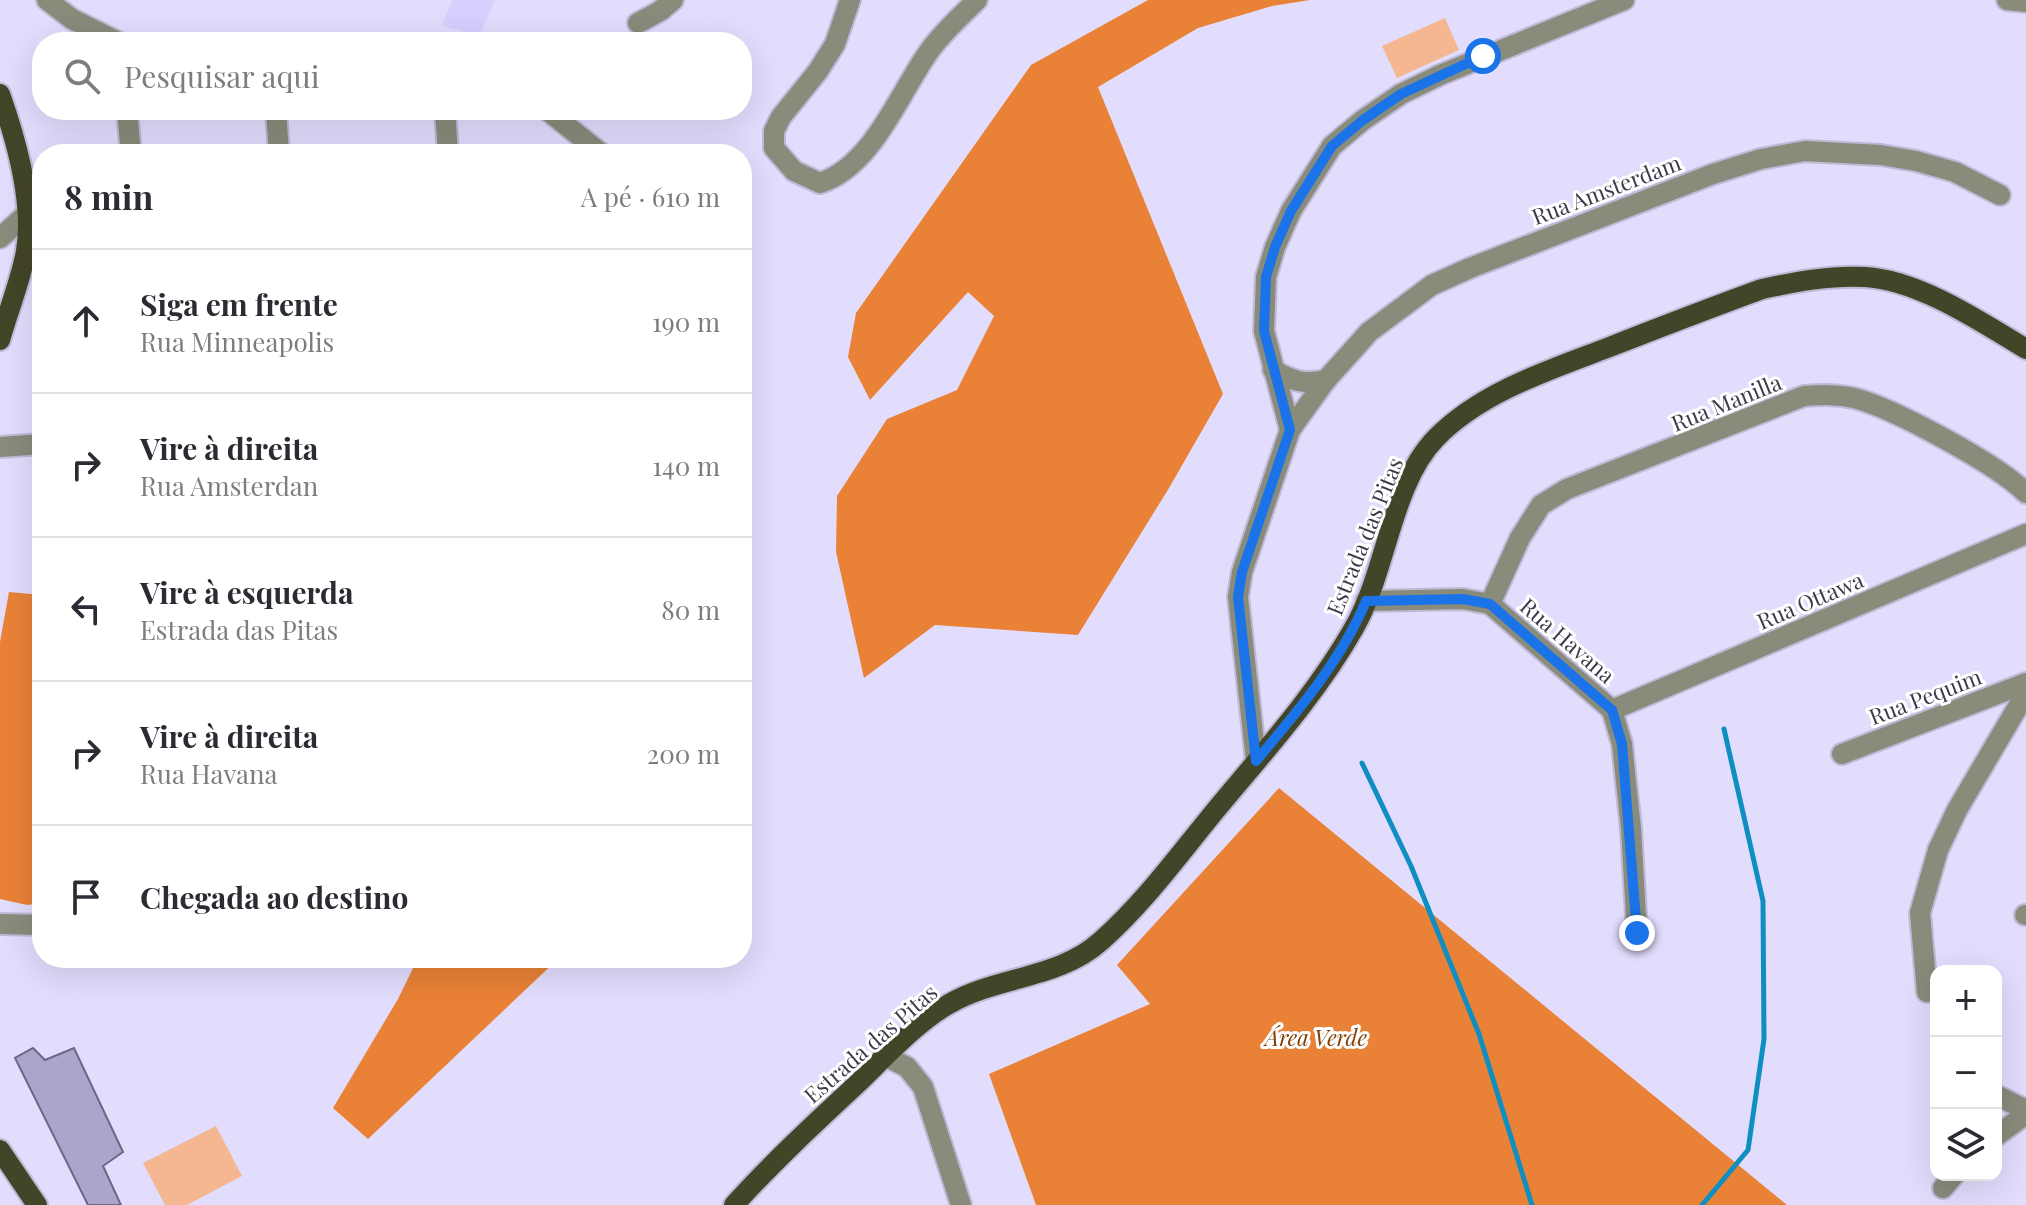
<!DOCTYPE html>
<html lang="pt">
<meta charset="utf-8">
<style>
:root{--surface:#fff;--page:#f2f2f3;--text:#2b2b33;--muted:#7c7c81;--line:#e1e1e2}
body{margin:0;font-family:"Playfair Display",serif;background:var(--page);color:var(--text)}
.controls{position:absolute;right:24px;bottom:24px;display:grid;overflow:hidden;border-radius:16px;box-shadow:0 8px 32px #0002}
.controls button{width:72px;height:72px;display:grid;place-items:center;padding:0;border:0;border-bottom:2px solid var(--line);background:var(--surface);color:var(--text);font:40px sans-serif}
.stop{position:absolute;width:24px;height:24px;margin:-18px;border:6px solid #1a73e8;border-radius:50%;background:#fff}
.stop.end{background:#1a73e8;border-color:#fff;box-shadow:0 2px 8px #0008}
.list{margin:0;padding:0;list-style:none}
h2{display:flex;justify-content:space-between;align-items:center;height:104px;margin:0;padding:0 32px;font-size:34px}
h2 small{font-size:26px;font-weight:400;color:var(--muted)}
.list li{display:grid;grid-template-columns:52px 1fr auto;gap:24px;align-items:center;box-sizing:border-box;height:144px;padding:0 32px;border-top:2px solid var(--line)}
.list b{display:block;font-size:30px;white-space:nowrap}
.list p{margin:0;font-size:26px;white-space:nowrap;color:var(--muted)}
.list em{font-size:26px;font-style:normal;color:var(--muted)}
.icon{flex:none;width:44px;height:44px;fill:none;stroke:currentColor;stroke-width:2;stroke-linecap:round;stroke-linejoin:round}
.map{position:relative;flex:none;width:2026px;height:1205px;overflow:hidden}
.search{position:absolute;background:var(--surface);box-shadow:0 8px 32px #0002;left:32px;top:32px;width:720px;height:88px;display:flex;align-items:center;gap:20px;box-sizing:border-box;padding:0 28px;border-radius:32px;color:var(--muted);font-size:30px}
.panel{position:absolute;background:var(--surface);box-shadow:0 8px 32px #0002;left:32px;top:144px;width:720px;height:824px;border-radius:32px}
.map>svg:first-child{display:block}
</style>
<div class="map">
<svg width="2026" height="1205" viewBox="0 0 2026 1205">
<rect width="100%" height="100%" fill="#e2ddfd"/>
<polygon fill="#d7cffe" points="452,0 495,0 479,36 442,26"/>
<g fill="#f4b791">
<polygon points="1445,18 1459,50 1397,78 1382,46"/>
<polygon points="216,1126 242,1176 187,1205 165,1205 143,1163"/>
</g>
<g fill="#e98237">
<polygon points="1148,0 1310,0 1272,6 1198,28 1098,87 1223,394 1169,488 1078,635 935,625 864,678 836,552 837,496 887,419 957,390 994,316 968,292 870,400 848,357 856,313 1031,65"/>
<polygon points="9,592 42,595 42,903 27,905 0,899 0,642"/>
<polygon points="1279,788 1787,1205 1036,1205 989,1074 1150,1004 1117,965"/>
<polygon points="418,958 559,958 368,1139 333,1108 398,999"/>
</g>
<g fill="none" stroke-linecap="round" stroke-linejoin="round">
<g stroke="#0f8fc1" stroke-width="5">
<polyline points="1362,763 1411,866 1479,1034 1532,1205"/>
<polyline points="1702,1205 1748,1150 1764,1039 1763,901 1724,729"/>
</g>
</g>
<polygon fill="#aba5cb" stroke="#6c6689" stroke-width="2" points="33,1048 45,1060 74,1048 123,1152 103,1166 121,1205 88,1205 15,1058"/>
<g fill="none" stroke-linecap="round" stroke-linejoin="round">
<g stroke="#beb9d6" stroke-width="24">
<g id="minor">
<polyline points="47,0 72,19 118,42"/>
<path d="M850,0l-15,44 -17,27 -37,46 -7,14v17l20,23 26,12c53,-17 79,-90 110,-133 13,-18 31,-34 47,-50"/>
<polyline points="2007,0 2026,2"/>
<polyline points="638,23 660,11 673,0"/>
<polyline points="127,110 131,154"/>
<polyline points="276,110 279,154"/>
<polyline points="445,110 448,154"/>
<polyline points="547,110 602,154"/>
<polyline points="0,238 28,213"/>
<path d="M1273,370c19,11 31,15 53,10"/>
<polyline points="1290,430 1264,331 1266,277 1275,247 1291,211 1332,146 1363,120 1401,94 1440,75 1624,0"/>
<polyline points="0,447 42,444"/>
<polyline points="1366,601 1463,599 1490,604 1612,710 1622,744 1631,829 1637,933"/>
<path d="M1490,604l30,-66 21,-33 26,-16 237,-93c17,-1 33,-2 50,2 39,10 143,66 172,95"/>
<polyline points="1612,710 2026,534"/>
<polyline points="1842,754 2026,683"/>
<polyline points="1256,761 1238,597 1242,572 1290,430 1326,380 1369,332 1432,285 1470,268 1713,174 1761,159 1805,151 1881,155 1916,161 1955,172 2000,195"/>
<polyline points="2025,915 2026,915"/>
<polyline points="0,924 42,925"/>
<polyline points="1927,992 1920,913 1938,850 1957,810 2026,693"/>
<polyline points="885,1056 907,1067 923,1087 961,1205"/>
<polyline points="1996,1095 2026,1110"/>
<polyline points="1996,1136 2026,1114"/>
<polyline points="1943,1188 1954,1175"/>
</g>
</g>
<g stroke="#beb9d6" stroke-width="24">
<g id="major">
<path d="M0,94c16,45 34,108 26,157 -5,29 -18,60 -26,89"/>
<polyline points="0,1150 37,1205"/>
<path d="M734,1205c39,-43 81,-82 123,-121 26,-25 61,-63 92,-80 48,-28 110,-25 152,-63 43,-38 77,-85 114,-130 48,-58 101,-116 139,-183 33,-57 37,-144 82,-190 45,-46 113,-68 171,-90 51,-20 103,-40 155,-59 33,-7 68,-14 103,-12 54,3 116,45 161,72"/>
</g>
</g>
<use href="#minor" stroke="#898b7b" stroke-width="20"/>
<use href="#major" stroke="#434528" stroke-width="20"/>
</g>
<g fill="none" stroke-linecap="round" stroke-linejoin="round">
<path stroke="#1a73e8" stroke-width="10" d="M1483,56l-82,38 -38,26 -31,26 -41,65 -16,36 -9,30 -2,54 26,99 -48,142 -4,25 18,164c41,-49 85,-100 110,-160l97,-2 27,5 122,106 10,34 15,189"/>
</g>
<g text-anchor="middle" dominant-baseline="central" stroke-width="6" stroke-linejoin="round" paint-order="stroke">
<g font-size="22" fill="#3d3a4a" stroke="#fff">
<text transform="translate(1606 189) rotate(-21)">Rua Amsterdam</text>
<text transform="translate(1726 402) rotate(-22)">Rua Manilla</text>
<text transform="translate(1364 536) rotate(-68)">Estrada das Pitas</text>
<text transform="translate(1810 600) rotate(-23)">Rua Ottawa</text>
<text transform="translate(1568 640) rotate(41)">Rua Havana</text>
<text transform="translate(1925 696) rotate(-21)">Rua Pequim</text>
<text transform="translate(870 1043) rotate(-41)">Estrada das Pitas</text>
</g>
<g font-size="22" font-style="italic" fill="#803e04" stroke="#fff">
<text x="1316" y="1037">Área Verde</text>
</g>
</g>
</svg>
<div class="controls">
<button>+</button>
<button>−</button>
<button><svg class="icon" aria-label="layers" viewBox="0 0 24 24"><path d="M12 4l9 5-9 5-9-5zM3 14l9 5 9-5"/></svg></button>
</div>
<div class="stop" style="left:1483px;top:56px"></div>
<div class="stop end" style="left:1637px;top:933px"></div>
<div class="search"><svg class="icon" aria-label="search" viewBox="0 0 24 24"><circle cx="10" cy="10" r="6"/><path d="M15 15l6 6"/></svg>Pesquisar aqui</div>
<section class="panel">
<h2>8 min<small>A pé · 610 m</small></h2>
<ul class="list">
<li><svg class="icon" aria-label="ahead" viewBox="0 0 24 24"><path d="M12 20V5M6 11l6-6 6 6"/></svg><div><b>Siga em frente</b><p>Rua Minneapolis</p></div><em>190 m</em></li>
<li><svg class="icon" aria-label="right" viewBox="0 0 24 24"><path d="M7 20v-9h11M14 6l5 5-5 5"/></svg><div><b>Vire à direita</b><p>Rua Amsterdan</p></div><em>140 m</em></li>
<li><svg class="icon" aria-label="left" viewBox="0 0 24 24"><path d="M17 20v-9H6M10 6l-5 5 5 5"/></svg><div><b>Vire à esquerda</b><p>Estrada das Pitas</p></div><em>80 m</em></li>
<li><svg class="icon" aria-label="right" viewBox="0 0 24 24"><path d="M7 20v-9h11M14 6l5 5-5 5"/></svg><div><b>Vire à direita</b><p>Rua Havana</p></div><em>200 m</em></li>
<li><svg class="icon" aria-label="arrive" viewBox="0 0 24 24"><path d="M6 21V4h12l-3 4 3 4H6"/></svg><div><b>Chegada ao destino</b></div></li>
</ul>
</section>
</div>
